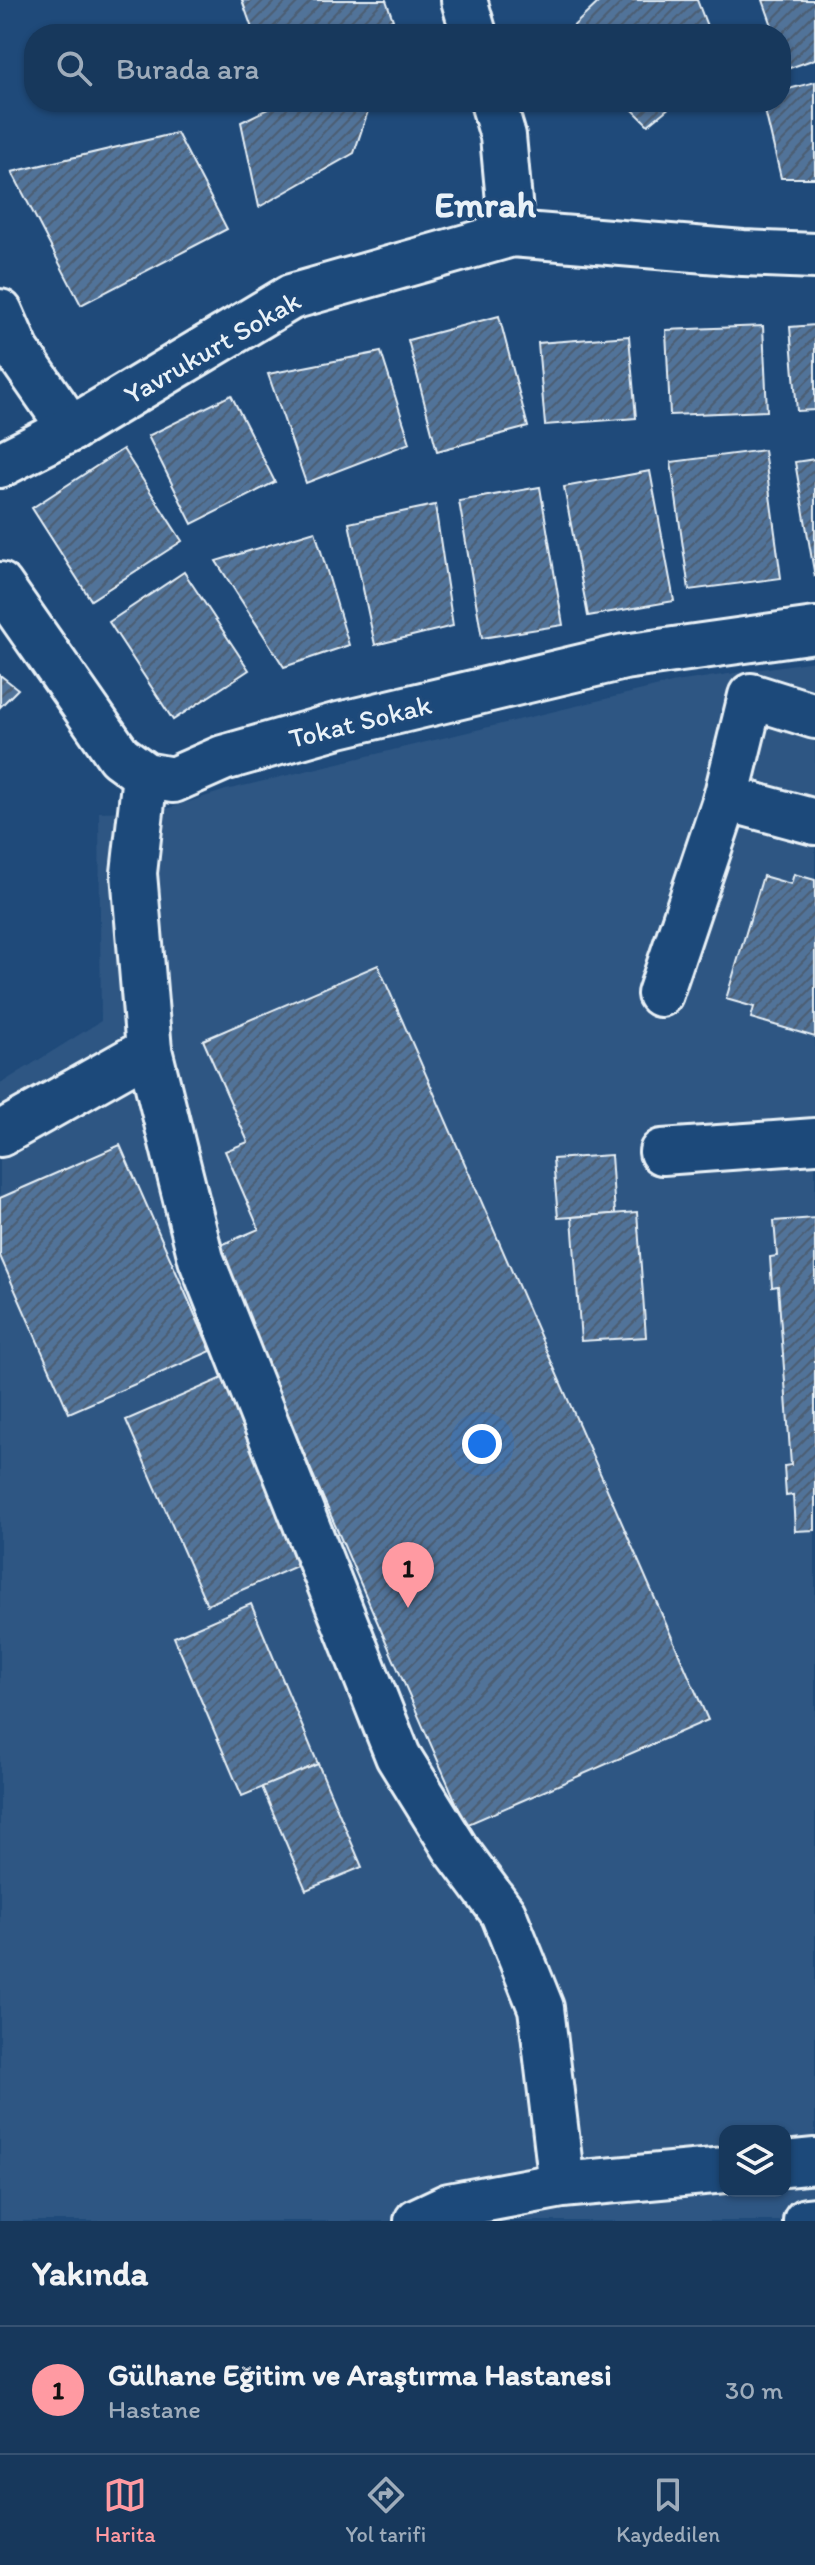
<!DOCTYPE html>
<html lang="tr">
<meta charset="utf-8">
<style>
:root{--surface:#17385c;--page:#244365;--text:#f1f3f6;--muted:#9eacbb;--line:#365272;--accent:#ff9aa2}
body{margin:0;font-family:Itim,sans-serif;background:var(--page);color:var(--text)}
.controls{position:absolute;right:24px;bottom:24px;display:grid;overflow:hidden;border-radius:16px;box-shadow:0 2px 6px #0004}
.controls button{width:72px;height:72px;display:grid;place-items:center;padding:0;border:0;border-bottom:2px solid var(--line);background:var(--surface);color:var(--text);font:40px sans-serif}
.you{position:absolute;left:482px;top:1444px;width:28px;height:28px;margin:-20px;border:6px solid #fff;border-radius:50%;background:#1a73e8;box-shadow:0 0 0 12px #1a73e833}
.badge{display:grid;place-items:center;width:52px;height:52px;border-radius:50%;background:var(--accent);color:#111;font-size:26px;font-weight:700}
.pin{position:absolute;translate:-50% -66px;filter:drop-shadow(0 2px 4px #0008)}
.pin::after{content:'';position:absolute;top:42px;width:28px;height:24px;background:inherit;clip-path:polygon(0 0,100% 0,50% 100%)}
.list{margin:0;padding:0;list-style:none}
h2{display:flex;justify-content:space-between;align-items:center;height:104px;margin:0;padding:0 32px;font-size:34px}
h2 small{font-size:26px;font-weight:400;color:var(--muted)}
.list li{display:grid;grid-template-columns:52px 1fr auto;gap:24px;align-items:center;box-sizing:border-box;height:128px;padding:0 32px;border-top:2px solid var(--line)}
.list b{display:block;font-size:30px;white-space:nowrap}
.list p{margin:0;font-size:26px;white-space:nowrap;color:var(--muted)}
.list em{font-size:26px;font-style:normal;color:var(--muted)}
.icon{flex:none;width:44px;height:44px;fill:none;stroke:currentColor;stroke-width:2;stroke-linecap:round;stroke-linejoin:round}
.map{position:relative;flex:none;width:815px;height:2221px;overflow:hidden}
.search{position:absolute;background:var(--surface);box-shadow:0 2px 6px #0004;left:24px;right:24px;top:24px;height:88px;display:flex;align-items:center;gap:20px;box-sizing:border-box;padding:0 28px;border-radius:32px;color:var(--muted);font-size:30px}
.sheet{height:232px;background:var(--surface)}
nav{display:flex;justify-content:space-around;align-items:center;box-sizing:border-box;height:112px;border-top:2px solid var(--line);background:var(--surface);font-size:22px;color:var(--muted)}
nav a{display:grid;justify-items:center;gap:4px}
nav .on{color:var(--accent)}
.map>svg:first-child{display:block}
</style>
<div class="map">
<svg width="815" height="2221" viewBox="0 0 815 2221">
<defs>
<pattern id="building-hatch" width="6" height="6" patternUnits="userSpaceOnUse" patternTransform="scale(2)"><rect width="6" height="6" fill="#517399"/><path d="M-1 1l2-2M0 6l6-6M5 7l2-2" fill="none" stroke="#4c5e72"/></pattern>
</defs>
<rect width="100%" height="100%" fill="#1f4a7a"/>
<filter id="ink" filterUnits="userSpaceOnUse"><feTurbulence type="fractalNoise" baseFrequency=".0125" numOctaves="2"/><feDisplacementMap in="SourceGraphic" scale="16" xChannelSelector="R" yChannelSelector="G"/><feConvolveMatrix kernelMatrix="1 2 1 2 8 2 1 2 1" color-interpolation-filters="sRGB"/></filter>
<g filter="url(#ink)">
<path fill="#2e5683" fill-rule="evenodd" d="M815,661v1560h-815v-1137l101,-63 -2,-209 64,-2 63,-20 450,-108zM725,2131h60v60h-60z"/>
<g fill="url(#building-hatch)" stroke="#e8f1f8" stroke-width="2">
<polygon points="242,0 386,0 393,20 354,34 254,34"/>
<polygon points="601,0 697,0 710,34 565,34"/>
<polygon points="763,0 815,0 815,59 787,69 781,52 781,34 775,34"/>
<polygon points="815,82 815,178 781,178 763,102 781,102 781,91"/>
<polygon points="282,102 371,102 354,153 259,207 241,122"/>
<polygon points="625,102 676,102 648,125"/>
<polygon points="177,133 227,229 81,305 12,172"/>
<polygon points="499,316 528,427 437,451 408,340"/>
<polygon points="815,325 815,410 797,411 790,327"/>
<polygon points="763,326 767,411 670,415 666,330"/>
<polygon points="629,336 636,418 545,425 538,343"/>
<polygon points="381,352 410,443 306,483 268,374"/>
<polygon points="231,395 275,482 192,524 148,436"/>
<polygon points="123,449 182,541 91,600 32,508"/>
<polygon points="764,450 781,578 689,590 671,462"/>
<polygon points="815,459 815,577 795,462"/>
<polygon points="650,471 674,601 588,616 564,487"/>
<polygon points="540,487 563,625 482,638 459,501"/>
<polygon points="435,505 453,626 375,645 349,523"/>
<polygon points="315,531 349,645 284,667 216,561"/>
<polygon points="184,572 249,670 173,720 109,622"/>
<polygon points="0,675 18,689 0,707"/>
<polygon points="794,874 815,880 815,1037 751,1018 754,1007 726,999 763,876 791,884"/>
<polygon points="378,965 708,1720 466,1825 214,1248 259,1229 225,1151 248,1142 203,1040"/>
<polygon points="120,1145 211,1351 69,1413 0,1256 0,1198"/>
<polygon points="611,1155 615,1214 558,1218 553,1159"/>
<polygon points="637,1212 646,1337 581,1341 572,1217"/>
<polygon points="815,1218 815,1530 795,1531 793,1495 786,1496 784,1466 791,1465 778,1286 772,1287 770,1257 777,1256 774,1221"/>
<polygon points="225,1377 306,1562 207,1605 126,1420"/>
<polygon points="251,1604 318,1764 242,1796 174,1637"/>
<polygon points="318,1764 362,1867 306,1890 262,1787"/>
</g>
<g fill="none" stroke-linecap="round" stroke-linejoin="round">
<g stroke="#e8f1f8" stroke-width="50">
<g id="minor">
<polyline points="464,0 474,34"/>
<polyline points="493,102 503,136 512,234"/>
<polyline points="0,312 17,351 71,429"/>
<polyline points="0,465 71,429 291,297 512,234 743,253 815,256"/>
<polyline points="0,585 119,756 145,775 173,780 223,758 339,725 624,657 815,630"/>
<polyline points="145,775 134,873 149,1050 201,1259 398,1756 455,1848 503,1913 541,2008 562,2185"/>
<polyline points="726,798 751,696 815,716"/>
<polyline points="660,994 726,798 815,822"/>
<polyline points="0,1134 149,1050"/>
<polyline points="662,1152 815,1141"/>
<polyline points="785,2164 815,2161"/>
<polyline points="417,2221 449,2206 562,2185 725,2170"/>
<polyline points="806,2221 815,2220"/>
</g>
</g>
<use href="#minor" stroke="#1f4a7a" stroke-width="44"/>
</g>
</g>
<g text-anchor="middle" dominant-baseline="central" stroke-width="7" stroke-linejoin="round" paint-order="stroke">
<g font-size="28" fill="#e8f1f8" stroke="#1f4a7a">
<text transform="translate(212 347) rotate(-30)">Yavrukurt Sokak</text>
<text transform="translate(360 721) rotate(-14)">Tokat Sokak</text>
</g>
<g font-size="36" font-weight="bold" fill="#e8f1f8" stroke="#1f4a7a">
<text x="485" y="204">Emrah</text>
</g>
</g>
</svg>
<div class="controls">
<button><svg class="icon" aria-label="layers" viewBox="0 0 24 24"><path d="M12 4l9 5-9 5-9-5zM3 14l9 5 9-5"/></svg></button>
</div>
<div class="you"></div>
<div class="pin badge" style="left:408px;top:1608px">1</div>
<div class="search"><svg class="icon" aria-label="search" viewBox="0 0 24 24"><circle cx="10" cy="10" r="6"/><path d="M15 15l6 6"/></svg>Burada ara</div>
</div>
<section class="sheet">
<h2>Yakında<small></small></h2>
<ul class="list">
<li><span class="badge">1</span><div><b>Gülhane Eğitim ve Araştırma Hastanesi</b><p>Hastane</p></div><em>30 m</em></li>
</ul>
</section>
<nav>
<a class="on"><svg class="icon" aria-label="map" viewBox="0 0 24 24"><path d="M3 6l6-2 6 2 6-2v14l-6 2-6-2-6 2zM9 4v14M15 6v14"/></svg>Harita</a>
<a><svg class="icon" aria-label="directions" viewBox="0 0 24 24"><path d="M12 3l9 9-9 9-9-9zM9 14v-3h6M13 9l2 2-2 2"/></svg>Yol tarifi</a>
<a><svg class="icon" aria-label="saved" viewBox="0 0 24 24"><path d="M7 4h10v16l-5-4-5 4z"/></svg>Kaydedilen</a>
</nav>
